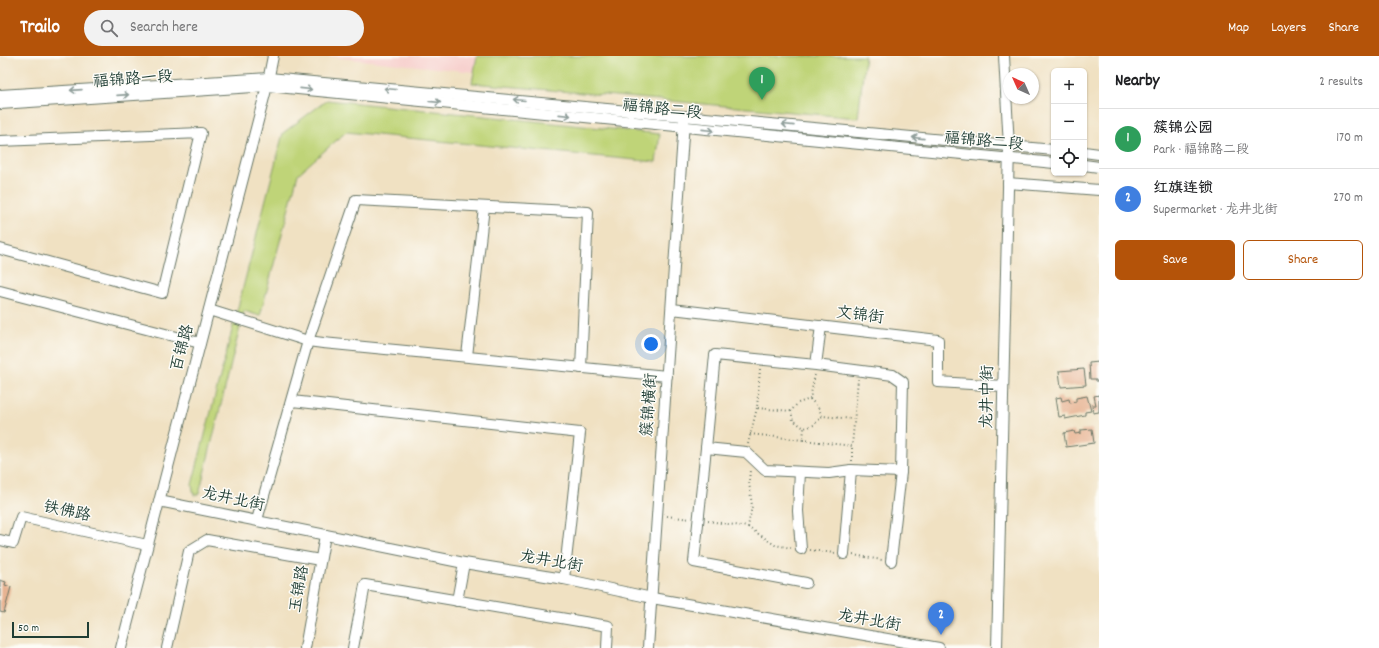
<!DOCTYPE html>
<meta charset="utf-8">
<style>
:root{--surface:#fff;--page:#f2f2f2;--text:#202124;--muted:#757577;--line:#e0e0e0;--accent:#b45309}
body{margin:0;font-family:Dekko,"LXGW WenKai TC",sans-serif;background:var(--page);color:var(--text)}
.controls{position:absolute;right:12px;top:12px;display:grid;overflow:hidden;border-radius:6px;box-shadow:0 1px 3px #0004}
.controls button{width:36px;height:36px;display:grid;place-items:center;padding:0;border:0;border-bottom:1px solid var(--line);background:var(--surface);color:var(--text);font:20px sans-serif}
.compass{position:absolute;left:1003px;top:12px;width:36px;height:36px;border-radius:50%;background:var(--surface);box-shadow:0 1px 3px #0004;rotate:315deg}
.scale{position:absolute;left:12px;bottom:10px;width:77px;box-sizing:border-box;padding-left:4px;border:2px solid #1f3d34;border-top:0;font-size:11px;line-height:14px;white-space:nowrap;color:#1f3d34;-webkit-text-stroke:3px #fdfcf7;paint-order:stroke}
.you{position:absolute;left:651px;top:288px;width:14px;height:14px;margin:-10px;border:3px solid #fff;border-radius:50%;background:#1a73e8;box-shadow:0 0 0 6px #1a73e833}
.badge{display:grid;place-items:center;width:26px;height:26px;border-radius:50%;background:var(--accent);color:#fff;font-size:13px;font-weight:700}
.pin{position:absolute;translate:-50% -33px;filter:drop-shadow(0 1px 2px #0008)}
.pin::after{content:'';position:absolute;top:21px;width:14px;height:12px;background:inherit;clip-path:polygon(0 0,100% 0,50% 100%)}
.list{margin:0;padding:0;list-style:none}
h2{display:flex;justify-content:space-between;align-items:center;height:52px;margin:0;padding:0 16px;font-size:17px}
h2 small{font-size:13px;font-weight:400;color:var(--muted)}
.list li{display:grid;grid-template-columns:26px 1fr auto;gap:12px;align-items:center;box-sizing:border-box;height:60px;padding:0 16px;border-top:1px solid var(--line)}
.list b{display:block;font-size:15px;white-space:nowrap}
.list p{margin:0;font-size:13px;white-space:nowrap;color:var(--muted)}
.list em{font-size:13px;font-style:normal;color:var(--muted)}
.actions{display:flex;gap:8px;padding:12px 16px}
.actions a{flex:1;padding:9px 0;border:1px solid var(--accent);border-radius:6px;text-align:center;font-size:14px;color:var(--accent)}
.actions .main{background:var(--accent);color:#fff}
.icon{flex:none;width:22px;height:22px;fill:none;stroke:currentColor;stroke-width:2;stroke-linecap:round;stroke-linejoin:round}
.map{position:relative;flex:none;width:1099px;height:592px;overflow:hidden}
header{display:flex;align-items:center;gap:24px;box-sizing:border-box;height:56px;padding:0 20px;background:var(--accent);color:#fff}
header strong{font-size:19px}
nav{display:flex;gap:22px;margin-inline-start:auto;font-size:14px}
.search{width:280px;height:36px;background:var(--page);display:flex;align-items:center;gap:10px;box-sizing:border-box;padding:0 14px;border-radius:22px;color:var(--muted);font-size:15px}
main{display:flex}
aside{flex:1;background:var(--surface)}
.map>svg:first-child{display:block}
</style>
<header>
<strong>Trailo</strong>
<div class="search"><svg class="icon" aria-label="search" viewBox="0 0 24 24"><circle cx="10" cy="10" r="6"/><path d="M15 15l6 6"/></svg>Search here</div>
<nav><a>Map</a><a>Layers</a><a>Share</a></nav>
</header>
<main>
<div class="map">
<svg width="1099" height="592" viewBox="0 0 1099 592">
<rect width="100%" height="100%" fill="#fdfcf7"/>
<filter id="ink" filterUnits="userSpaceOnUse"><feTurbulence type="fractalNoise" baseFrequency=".025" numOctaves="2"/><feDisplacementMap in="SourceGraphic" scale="8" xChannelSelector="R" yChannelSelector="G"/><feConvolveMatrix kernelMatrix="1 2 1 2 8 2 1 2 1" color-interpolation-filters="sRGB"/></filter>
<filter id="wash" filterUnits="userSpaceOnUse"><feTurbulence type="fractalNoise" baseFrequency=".012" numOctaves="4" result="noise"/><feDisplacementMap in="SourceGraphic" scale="16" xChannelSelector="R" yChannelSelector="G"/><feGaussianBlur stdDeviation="0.9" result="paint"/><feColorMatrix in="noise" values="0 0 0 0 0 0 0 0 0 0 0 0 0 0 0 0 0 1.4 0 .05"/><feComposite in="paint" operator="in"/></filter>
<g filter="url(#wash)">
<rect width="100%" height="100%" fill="#f0e1c2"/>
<polygon fill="#f7d0cd" points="322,0 477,0 474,16"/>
<g fill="#bfd478" stroke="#6f8856">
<polygon points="477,0 865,0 858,62 472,27"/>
<polygon points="327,44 660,78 656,106 346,76 298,118 260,260 244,255 199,438 194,439 192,429 283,77"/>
</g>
<g id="blocks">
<g fill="#e7b392">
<polygon points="1099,306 1099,325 1096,325 1096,323 1090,323 1089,307"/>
<polygon points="1084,313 1086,329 1061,331 1059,315"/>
<polygon points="1099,339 1099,356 1093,357 1092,349 1096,349 1094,340"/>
<polygon points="1087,340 1091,355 1085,356 1085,359 1065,363 1065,360 1059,361 1056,342 1061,341 1062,345 1069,343 1070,347 1076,346 1076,342"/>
<polygon points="1092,373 1094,387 1066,391 1064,377 1074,375 1075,378 1081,377 1081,374"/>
<polygon points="0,524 6,526 5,529 11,531 4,557 0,556"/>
</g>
</g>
</g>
<g filter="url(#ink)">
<use href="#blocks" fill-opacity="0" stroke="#687666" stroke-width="1"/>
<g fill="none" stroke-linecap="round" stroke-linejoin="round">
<g stroke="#687666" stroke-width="12">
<g id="minor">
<polyline points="0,39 269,22 1054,94"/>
<polyline points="0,48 267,30 1054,107"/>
<polyline points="0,85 201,77 162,237 0,193"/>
<polyline points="1084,96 1099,98"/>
<polyline points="1084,109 1099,111"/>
<polyline points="1008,127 1099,134"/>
<polyline points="0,235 200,287"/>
<polyline points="672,253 938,284 938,326 1003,330"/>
<polyline points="209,254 308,285 323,287 667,320"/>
<polyline points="467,300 484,151"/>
<polyline points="816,309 893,319 903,326 901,416 851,414 829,417 765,414 746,396 706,392 715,299 816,309 821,270"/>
<polyline points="292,345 580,377 564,523"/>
<polyline points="706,392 694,506 806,527"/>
<polyline points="800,416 798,455 801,493"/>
<polyline points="159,445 464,507 564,523 652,542 939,592"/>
<polyline points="257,464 308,285 356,144 588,156 581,312"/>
<polyline points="0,484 13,487 21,461 147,489"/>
<polyline points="844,498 851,414"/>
<polyline points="891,505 901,416"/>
<polyline points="457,545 464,507"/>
<polyline points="121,592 267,30 273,0"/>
<polyline points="167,592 189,495 207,484 320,504"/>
<polyline points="305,592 325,479"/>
<polyline points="353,592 365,529 608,570 607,592"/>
<polyline points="648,592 684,65"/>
<polyline points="997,592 1009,91 1004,0"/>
</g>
</g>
<g stroke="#687666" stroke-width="2" stroke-dasharray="1 3" stroke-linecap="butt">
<polyline points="760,313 757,352 791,355 798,347 810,343 815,318"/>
<polyline points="810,343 818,351 822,360 853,363"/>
<polyline points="791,355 793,364 804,372 814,369 822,360"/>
<polyline points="750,378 803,384 804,372"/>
<polyline points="803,384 852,390 858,323"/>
<polyline points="748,388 757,352"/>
<polyline points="852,405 852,390"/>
<polyline points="667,460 690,463"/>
<polyline points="708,465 748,471 752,450 749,426 750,414"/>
<polyline points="748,471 775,489 791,492"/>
<polyline points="810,494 835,497"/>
<polyline points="853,499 882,504"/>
</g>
<use href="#minor" stroke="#fff" stroke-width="10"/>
</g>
<defs><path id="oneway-shaft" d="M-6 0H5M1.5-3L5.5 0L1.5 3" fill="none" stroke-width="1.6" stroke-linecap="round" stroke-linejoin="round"/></defs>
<g stroke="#8f9e9a">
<use href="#oneway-shaft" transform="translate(306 33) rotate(6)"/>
<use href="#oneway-shaft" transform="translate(390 33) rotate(-175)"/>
<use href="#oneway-shaft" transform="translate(76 34) rotate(176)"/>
<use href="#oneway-shaft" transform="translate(123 39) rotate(-4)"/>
<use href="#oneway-shaft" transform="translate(519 44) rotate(-175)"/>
<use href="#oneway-shaft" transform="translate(435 46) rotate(6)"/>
<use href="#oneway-shaft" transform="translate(565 59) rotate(6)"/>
<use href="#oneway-shaft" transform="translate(788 69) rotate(-174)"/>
<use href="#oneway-shaft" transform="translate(708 74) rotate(6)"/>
<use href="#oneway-shaft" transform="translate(918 82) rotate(-174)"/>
</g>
</g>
<g text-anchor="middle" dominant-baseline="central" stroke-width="3" stroke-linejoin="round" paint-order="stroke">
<g font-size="16" fill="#1f3d34" stroke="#fdfcf7">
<text transform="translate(133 24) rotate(-4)">福锦路一段</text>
<text transform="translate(662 54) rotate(6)">福锦路二段</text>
<text transform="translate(984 86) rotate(5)">福锦路二段</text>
<text transform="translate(860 260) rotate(7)">文锦街</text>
<text transform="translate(183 292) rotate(-75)">百锦路</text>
<text transform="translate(988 341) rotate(-89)">龙井中街</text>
<text transform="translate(650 349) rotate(-86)">簇锦横街</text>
<text transform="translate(233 444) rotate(12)">龙井北街</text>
<text transform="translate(67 456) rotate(12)">铁佛路</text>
<text transform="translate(551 506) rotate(10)">龙井北街</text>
<text transform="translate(300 533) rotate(-80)">玉锦路</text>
<text transform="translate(869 565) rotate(10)">龙井北街</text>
</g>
</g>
</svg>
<div class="controls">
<button>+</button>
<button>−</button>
<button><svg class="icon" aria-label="locate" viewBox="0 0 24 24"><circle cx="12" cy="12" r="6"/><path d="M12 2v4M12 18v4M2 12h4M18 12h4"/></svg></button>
</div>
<svg class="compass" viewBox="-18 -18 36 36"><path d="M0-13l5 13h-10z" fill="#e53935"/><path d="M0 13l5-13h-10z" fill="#757577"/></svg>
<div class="scale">50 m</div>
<div class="you"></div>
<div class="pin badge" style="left:762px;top:44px;background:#2e9e5b">1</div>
<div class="pin badge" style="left:941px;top:579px;background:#3f7fe0">2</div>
</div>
<aside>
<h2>Nearby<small>2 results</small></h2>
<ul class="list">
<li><span class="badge" style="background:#2e9e5b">1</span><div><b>簇锦公园</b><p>Park · 福锦路二段</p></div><em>170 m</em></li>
<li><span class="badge" style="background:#3f7fe0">2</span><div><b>红旗连锁</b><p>Supermarket · 龙井北街</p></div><em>270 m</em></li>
</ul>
<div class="actions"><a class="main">Save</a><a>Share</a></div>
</aside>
</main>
